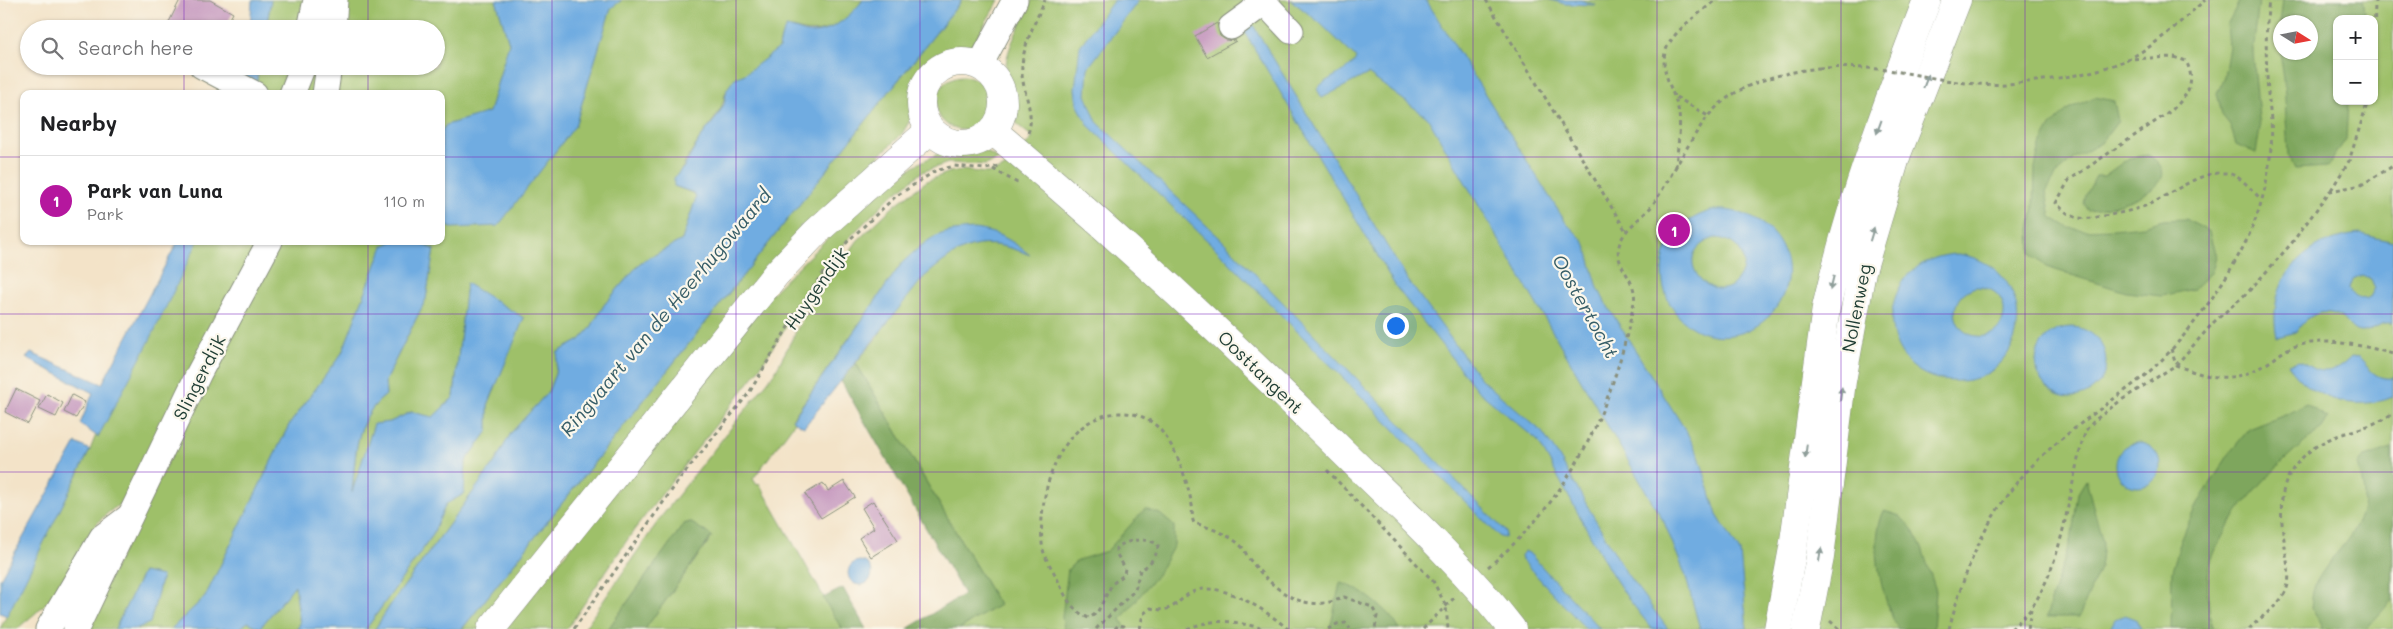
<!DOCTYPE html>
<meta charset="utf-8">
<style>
:root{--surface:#fff;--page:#f6f6f6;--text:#202124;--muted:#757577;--line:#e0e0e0;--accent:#b5179e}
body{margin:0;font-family:Mali,sans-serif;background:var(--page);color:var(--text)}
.controls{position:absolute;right:15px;top:15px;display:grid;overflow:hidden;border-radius:10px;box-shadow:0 1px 4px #0004}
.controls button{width:45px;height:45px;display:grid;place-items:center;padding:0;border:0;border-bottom:1px solid var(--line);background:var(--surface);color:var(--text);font:25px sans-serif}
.compass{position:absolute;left:2273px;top:15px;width:45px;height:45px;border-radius:50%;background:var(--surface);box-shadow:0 1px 4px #0004;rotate:101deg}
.you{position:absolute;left:1395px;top:325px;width:18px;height:18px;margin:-12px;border:4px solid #fff;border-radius:50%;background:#1a73e8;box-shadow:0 0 0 8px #1a73e833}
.badge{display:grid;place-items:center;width:32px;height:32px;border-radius:50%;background:var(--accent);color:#fff;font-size:16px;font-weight:700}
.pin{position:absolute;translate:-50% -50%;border:2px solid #fff;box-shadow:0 1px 5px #0006}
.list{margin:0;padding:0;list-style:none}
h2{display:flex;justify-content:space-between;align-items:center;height:65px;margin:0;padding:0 20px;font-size:21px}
h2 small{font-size:16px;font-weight:400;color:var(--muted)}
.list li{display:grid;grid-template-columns:32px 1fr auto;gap:15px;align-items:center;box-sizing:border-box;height:90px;padding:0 20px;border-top:1px solid var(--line)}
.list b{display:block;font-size:19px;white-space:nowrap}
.list p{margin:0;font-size:16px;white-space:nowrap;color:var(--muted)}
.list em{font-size:16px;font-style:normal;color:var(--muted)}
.icon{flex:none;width:28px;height:28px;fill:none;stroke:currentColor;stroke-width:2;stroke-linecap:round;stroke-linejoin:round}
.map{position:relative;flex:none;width:2393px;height:629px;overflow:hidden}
.search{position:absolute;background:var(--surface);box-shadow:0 1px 4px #0004;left:20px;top:20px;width:425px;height:55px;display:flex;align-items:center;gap:12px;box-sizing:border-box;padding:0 18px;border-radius:28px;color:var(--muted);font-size:19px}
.panel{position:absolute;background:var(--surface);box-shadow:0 1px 4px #0004;left:20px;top:90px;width:425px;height:155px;border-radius:10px}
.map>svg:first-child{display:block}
</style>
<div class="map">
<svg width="2393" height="629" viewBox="0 0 2393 629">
<rect width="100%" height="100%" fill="#fbf7ec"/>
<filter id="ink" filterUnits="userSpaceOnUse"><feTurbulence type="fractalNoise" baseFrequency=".02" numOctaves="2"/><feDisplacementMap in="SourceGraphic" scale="10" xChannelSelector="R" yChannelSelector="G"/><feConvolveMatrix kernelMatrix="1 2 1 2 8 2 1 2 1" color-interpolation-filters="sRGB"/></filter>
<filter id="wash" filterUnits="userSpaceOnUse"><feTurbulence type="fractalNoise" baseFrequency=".0096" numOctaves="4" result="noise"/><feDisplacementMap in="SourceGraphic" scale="20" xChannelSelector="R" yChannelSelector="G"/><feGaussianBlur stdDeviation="1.12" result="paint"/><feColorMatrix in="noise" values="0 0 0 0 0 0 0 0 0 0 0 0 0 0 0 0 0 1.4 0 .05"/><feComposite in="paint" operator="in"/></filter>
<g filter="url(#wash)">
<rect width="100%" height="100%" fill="#f3e3c8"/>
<g fill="#9ec069" stroke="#5e7e4e" fill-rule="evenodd">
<polygon points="271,0 303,0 298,29 266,29"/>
<polygon points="344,0 496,0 509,43 489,113 446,125 441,132 441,94 331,94 336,66 436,66 436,29 341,29"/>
<path d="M622,0h241c-18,24 -40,39 -70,28l-11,6 -3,14 -54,45c-2,19 -14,29 -24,44 -10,16 -21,32 -27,49l21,8 1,4 -14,42 -42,23 -36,42 -14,24 -10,11 -22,12 -3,22 -7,18 -37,41 -16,29 -104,142 -16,25h-9l66,-93 14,-33 18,-9 2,-33 22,-30v-26l35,-87 -57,-34 -12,113 -21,20 -22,-5 -21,10 -16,2 -22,72c4,-38 1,-76 34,-101l-1,-14 41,-82 8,-50 -21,-8h28v-17l11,4 123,-102 36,-119z"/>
<polygon points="962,0 999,0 972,45 945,55 929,67 918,84 913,115 902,134 829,204 481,629 462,629"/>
<path d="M1032,0h1361v629h-1434l40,-24 -143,-242 24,-29 22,-71 -110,156 3,3 -42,57 4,6 2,-2 83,146h-197l67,-92 -22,-15 -6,2 -76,105h-24l77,-112 114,-145 29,-56 54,-76 37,-35 32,-24 23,-9 12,-2 25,3 13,-3 11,-7 22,-26c-24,-17 -17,-16 -20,-42 -1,-10 -7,-19 -7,-30 1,-18 18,-47 26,-65zM2337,19h37v82h-37zM2280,22h30v30h-30z"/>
<polygon points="259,66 289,66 278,94 240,94 256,84"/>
<polygon points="308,66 319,66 315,94 297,94"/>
<circle cx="963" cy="103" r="27"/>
<polygon points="944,151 985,151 999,159 986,165 948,163 922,172 889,198 852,235 823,268 757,372 634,530 567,629 506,629 770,295 851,215 915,165"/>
<path d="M185,241h71l-2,9 -124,249c-46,21 -51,62 -79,98 -9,12 -23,22 -34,32h-17l90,-179 21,-54z"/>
<polygon points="279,241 393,241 383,247 342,353 289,425 205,597 171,629 135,629 150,623 162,576 143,572 115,629 84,629"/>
<polygon points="295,584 300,625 297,629 239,629 248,622 260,628"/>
</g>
<g fill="#7ea65d" stroke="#4e7248" fill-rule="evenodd">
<polygon points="2240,0 2259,0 2253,53 2260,129 2256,153 2236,144 2230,125 2222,115 2217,93 2224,77 2229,46 2227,25"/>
<path d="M2283,0h79l3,19h-28v82h11l-2,38 -19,28 -32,2 -7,-14 -4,-76 -6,-41zM2280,22h30v30h-30z"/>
<polygon points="2095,97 2114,101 2118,121 2101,143 2076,157 2058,172 2046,192 2051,217 2069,228 2084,230 2113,229 2144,226 2163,220 2186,219 2209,232 2216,257 2212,272 2194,289 2162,296 2126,292 2075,276 2046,267 2031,254 2030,229 2034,207 2035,167 2040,146 2051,126 2068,109"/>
<path d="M2148,155c49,30 -38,55 -61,55l-3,-6 2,-9 10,-19h8l25,-18z"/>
<polygon points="856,363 999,605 959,629 907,629 964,594 841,381"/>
<path d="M2306,404l22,14 -6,10c-44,36 -90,78 -111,133 -6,16 -3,52 2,68h-42l1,-58 9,-31 14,-32 36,-57 18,-22 41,-16z"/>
<path d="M2392,449l1,150 -27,30h-45l-1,-7 -9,-14c1,-7 1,-16 4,-23 16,-34 56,-56 48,-99 -1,-7 -4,-15 -6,-22l8,-7z"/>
<polygon points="2086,480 2103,543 2100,568 2079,617 2046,617 2072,535 2078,493"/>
<polygon points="1145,509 1160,514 1174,526 1174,545 1160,571 1121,619 1126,629 1064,629 1062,617 1068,569 1078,560 1107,551"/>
<path d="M1884,511l16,5 12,13 10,19 14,43 -3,38h-35c-16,-29 -30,-87 -14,-118z"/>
<polygon points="690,522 712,536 645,629 608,629 684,524"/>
<path d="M1340,583c19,3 51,29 59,46h-69z"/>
<polygon points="843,588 866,629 842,629 823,598"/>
</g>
<g fill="#6face1" stroke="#47748a" fill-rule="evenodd">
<polygon points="252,0 271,0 266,29 250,29"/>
<polygon points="496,0 622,0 611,8 575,126 498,226 452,228 441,224 441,132 446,125 489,112 509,43"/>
<path d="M863,0h99l-500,629h-87l16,-25 104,-142 16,-29 37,-41 7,-18 3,-22 22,-12 10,-11 14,-24 36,-42 42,-23 14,-42 -2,-5 -20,-7v-8l10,-11 17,-30 16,-20 7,-13 3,-15 8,-11 10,-4 34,-26 3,-14 4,-7c9,1 18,7 27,6 20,-1 39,-19 50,-33z"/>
<polygon points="1114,0 1139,0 1088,68 1086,95 1097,122 1223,241 1506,532 1505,538 1500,537 1215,248 1089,126 1077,104 1075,89 1080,46"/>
<path d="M1291,0h135l140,223 16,16 4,7 12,42 7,14 81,129 13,25 18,59 23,37 7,77h-47l-15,-55 -21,-52 -237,-405 -59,-43 -46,24 -5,-9c9,-12 34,-17 39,-31l-36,-35z"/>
<polygon points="1550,0 1580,0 1596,5 1565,4"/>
<polygon points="1253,25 1407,279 1480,378 1542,432 1559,457 1627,574 1668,629 1652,629 1627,597 1610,571 1538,441 1477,390 1396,287 1244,31"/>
<polygon points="246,66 259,66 256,85 245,80"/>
<path d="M1714,210c51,-3 92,45 65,93 -9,15 -22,25 -38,30 -81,22 -115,-100 -27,-123zM1715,238c18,0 35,16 26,36 -21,44 -80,-20 -26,-36z"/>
<path d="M975,229c25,4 35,10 55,26 -49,-20 -68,-11 -107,23l-119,149 -12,-7 110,-157c28,-26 34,-32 73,-34z"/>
<path d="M2361,234l32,8v81c-15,-2 -21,10 -33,9 -9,-1 -11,-9 -18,-14 -17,-12 -37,-3 -45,14l-20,5c-12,-57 29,-99 84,-103zM2362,275l9,4 4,9 -5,9c-10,4 -17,1 -20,-9l3,-9z"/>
<polygon points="178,241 198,241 148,344 98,437 80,424 93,393 26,358 31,353 102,384"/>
<path d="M393,241h20l21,8 -8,50 -41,82 1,14c-32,24 -30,60 -34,97l22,-68 16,-2 21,-10 22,5 21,-20 12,-114 58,35 -36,87v26l-22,30 -2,33 -18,10 -14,32 -66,93h-69l3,-5 -5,-39 -35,43 -12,-6 -9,7h-68l34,-32 84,-172 53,-72 41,-107z"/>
<path d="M1958,254c87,13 73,131 -5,127 -83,-3 -82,-124 5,-127zM1976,287c40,-1 35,54 0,49 -8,-1 -15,-6 -18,-13 -8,-16 2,-32 18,-36z"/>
<circle cx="2071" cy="362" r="35"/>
<path d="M2351,357l8,1c11,11 16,22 34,20v19c-39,15 -82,3 -105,-33l11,-3c5,1 7,4 11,6 15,9 30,2 41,-10z"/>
<circle cx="2138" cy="465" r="22"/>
<polygon points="76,443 90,450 7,616 0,613 0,579"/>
<polygon points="1525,551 1529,553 1600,629 1586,629 1522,560 1521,555"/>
<circle cx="860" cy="573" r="12"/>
<polygon points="143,572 162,576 150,623 135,629 115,629"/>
<polygon points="2125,615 2136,619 2140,629 2110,629 2115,619"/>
</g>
<g id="blocks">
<g fill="#c597be">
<polygon points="180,0 210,0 233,13 224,29 176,29 168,24"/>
<polygon points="1217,23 1220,36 1226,40 1236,41 1207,57 1195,36"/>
<polygon points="16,389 40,401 28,424 5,412"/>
<polygon points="47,394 63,403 56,417 39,409"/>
<polygon points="72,395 85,402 76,418 64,412"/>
<polygon points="844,481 855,497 821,518 805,494 823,483 828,491"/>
<polygon points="873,501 898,540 871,557 859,538 874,528 862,508"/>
</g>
</g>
</g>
<g filter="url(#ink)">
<use href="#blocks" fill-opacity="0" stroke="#89907e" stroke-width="1"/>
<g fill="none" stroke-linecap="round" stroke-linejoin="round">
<g stroke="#89907e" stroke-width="27">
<g id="minor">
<polyline points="1262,0 1291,31"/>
<polyline points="1231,27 1253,11 1259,0"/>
<polyline points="310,29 316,0"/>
<polyline points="333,29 335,0"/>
<polyline points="980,65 1015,0"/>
<polyline points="202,66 255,94"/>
<polyline points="292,94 303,66"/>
<polyline points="325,94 329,66"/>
<polyline points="48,629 102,537 130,516"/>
<polyline points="76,629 199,373 270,241"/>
</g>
</g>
<g stroke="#89907e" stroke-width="29">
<g id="major">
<circle cx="962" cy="103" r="41"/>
<path d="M993,131c119,99 232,205 342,313 61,60 125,118 177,185"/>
<polyline points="491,629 776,274 816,232 930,130"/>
<path d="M1778,629l15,-81 33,-240c24,-106 62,-207 101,-308"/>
<polyline points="1806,629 1820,557 1842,381 1862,271 1897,154 1957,0"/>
</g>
</g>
<g stroke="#89907e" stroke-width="3" stroke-dasharray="4 4" stroke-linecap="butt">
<polyline points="1486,0 1626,231"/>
<path d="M2126,59l48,-2 12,4c11,22 1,35 -15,50l-102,69 -13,23c18,18 24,17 48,13 16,-3 33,-6 48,-13 22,-10 47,-32 73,-30 14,0 27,18 36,26"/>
<polyline points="2374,59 2375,0"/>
<path d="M2018,83c36,-4 74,-8 108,-23 29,-13 55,-39 79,-60"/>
<polyline points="1676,97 1708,116"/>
<path d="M1028,133c7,-18 -4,-39 -6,-58 -2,-25 13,-52 23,-75"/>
<path d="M1676,167c1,-17 5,-37 3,-54 -3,-19 -19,-40 -14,-60 6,-22 34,-38 50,-53"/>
<polyline points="993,169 1019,184"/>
<polyline points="2331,190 2349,161 2368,101"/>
<path d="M2171,349l5,16c34,14 57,19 90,-1 8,-4 15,-12 22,-15 32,-14 74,-4 105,5"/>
<polyline points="1327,470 1433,581 1446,606 1448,629"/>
<path d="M1488,567c83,-68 126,-161 146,-265 5,-27 -31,-39 -8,-70 7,-9 18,-17 26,-26 19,-28 37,-66 57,-91 27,-32 71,-42 110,-47"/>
<polyline points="1830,621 1839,629"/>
<polyline points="574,629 679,480 749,393 798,310 824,271 848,241 895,197 935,171 954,166 985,169 1000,166"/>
<path d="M1096,629l39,-39 5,-20c9,-4 18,-15 18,-25 -11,-9 -32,-5 -42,3v5l9,15 -1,7 -12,9 -15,29 -8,5c-18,-7 -25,-24 -32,-40 -6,-12 -14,-21 -15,-35 -4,-51 17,-126 77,-130 17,-1 33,6 43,19 16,19 25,49 30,73 1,7 -1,12 2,18 15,4 37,12 48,24 3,4 5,9 8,13 24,30 54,56 94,37l28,10 5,9 -2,13"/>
<polyline points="1115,629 1118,625 1124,626 1126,629"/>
<path d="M1140,629l3,-15 8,-6c25,8 27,-13 47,-18 28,-7 70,22 90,39"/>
<path d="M1187,629c29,-12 47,-8 77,0"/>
<polyline points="1328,629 1337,624 1346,623 1350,629"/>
<polyline points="1423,629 1456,596"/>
<path d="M1949,629c14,-54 34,-106 70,-149 36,-42 82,-70 125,-104 38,-30 90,-104 108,-148 11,-26 17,-54 19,-81 2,-17 -1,-36 -3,-53 -2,-32 -3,-62 1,-94"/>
<path d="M2011,629c7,-7 16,-14 21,-22 35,-53 35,-118 54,-177l9,-10 25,-19 56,-36 38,-43 35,-31 42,-47 39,-53 31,-6 32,-19"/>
<polyline points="2028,629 2031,610"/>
<path d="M2249,629c13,-14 35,-25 39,-45 2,-10 -1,-21 -2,-30 -5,-37 -12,-68 16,-96 28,-29 65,-25 91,-45"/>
</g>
<use href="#minor" stroke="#fff" stroke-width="25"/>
<use href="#major" stroke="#fff" stroke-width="28"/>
<path stroke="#89907e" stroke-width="3" stroke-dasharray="4 4" stroke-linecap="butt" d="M1819,68c27,-1 54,-1 81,4 43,7 73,16 118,11"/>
</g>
<defs><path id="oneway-solid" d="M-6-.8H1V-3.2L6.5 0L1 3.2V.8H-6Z" transform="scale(1.25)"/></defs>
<g fill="#8f9e9a">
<use href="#oneway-solid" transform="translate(1926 81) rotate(-69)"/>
<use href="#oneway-solid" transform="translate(1879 127) rotate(110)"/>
<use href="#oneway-solid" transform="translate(1872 234) rotate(-73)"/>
<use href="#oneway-solid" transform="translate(1832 283) rotate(104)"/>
<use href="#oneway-solid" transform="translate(1841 394) rotate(-83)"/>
<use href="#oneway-solid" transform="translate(1806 451) rotate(97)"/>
<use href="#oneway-solid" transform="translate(1820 555) rotate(-81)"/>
</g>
</g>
<path fill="none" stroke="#7b2cbf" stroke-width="1" stroke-opacity="0.55" d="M184,0v29M368,0v29M552,0v629M736,0v629M920,0v629M1104,0v629M1289,0v629M1473,0v629M1657,0v629M1841,0v629M2025,0v629M2209,0v629M184,66v28M368,66v28M0,157h24M441,157h1952M184,241v388M368,241v388M0,314h2393M0,472h2393"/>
<g text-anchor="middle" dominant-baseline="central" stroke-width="4.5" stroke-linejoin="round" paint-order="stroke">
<g font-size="18" fill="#1f3d34" stroke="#fbf7ec">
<text transform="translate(816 288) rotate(-55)">Huygendijk</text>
<text transform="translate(1856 308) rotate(-79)">Nollenweg</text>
<text transform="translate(1261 372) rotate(44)">Oosttangent</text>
<text transform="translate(199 377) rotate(-63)">Slingerdijk</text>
</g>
<g font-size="19" font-style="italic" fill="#375e68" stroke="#fbf7ec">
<text transform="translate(1586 306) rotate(61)">Oostertocht</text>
<text transform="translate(665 312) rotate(-50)">Ringvaart van de Heerhugowaard</text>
</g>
</g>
</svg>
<div class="controls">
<button>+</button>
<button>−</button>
</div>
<svg class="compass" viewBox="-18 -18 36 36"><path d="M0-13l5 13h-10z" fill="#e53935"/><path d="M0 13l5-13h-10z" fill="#757577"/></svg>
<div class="you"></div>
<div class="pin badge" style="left:1674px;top:230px">1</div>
<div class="search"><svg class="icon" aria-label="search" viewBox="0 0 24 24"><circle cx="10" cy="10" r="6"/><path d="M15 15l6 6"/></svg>Search here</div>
<section class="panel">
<h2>Nearby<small></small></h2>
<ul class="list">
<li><span class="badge">1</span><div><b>Park van Luna</b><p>Park</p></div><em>110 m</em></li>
</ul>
</section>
</div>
